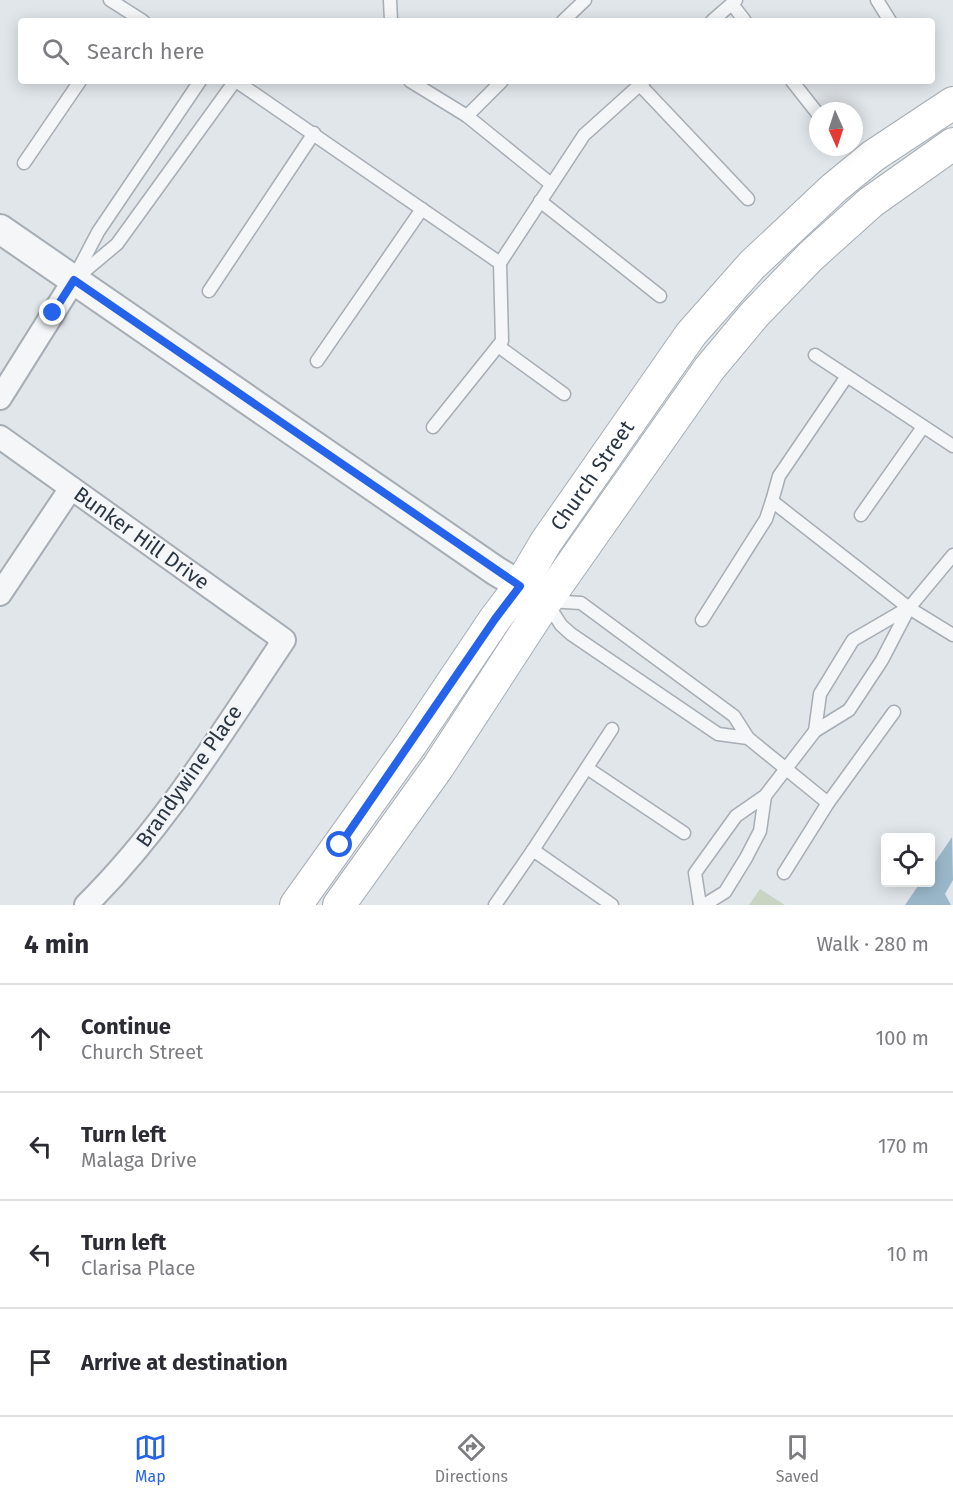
<!DOCTYPE html>
<html lang="en">
<head>
<meta charset="utf-8">
<style>
  :root { --surface:#fff; --page:#f7f7f7; --text:#2b2b33; --muted:#7c7c81; --line:#e1e1e2; --accent:#2563eb }
  body { margin:0; font-family:"Fira Sans",sans-serif; background:var(--page); color:var(--text) }
  .controls { position:absolute; right:18px; bottom:18px; display:grid; overflow:hidden; border-radius:6px; box-shadow:0 3px 15px #0003 }
  .controls button { width:54px; height:54px; display:grid; place-items:center; padding:0; border:0; border-bottom:2px solid var(--line); background:var(--surface); color:var(--text); font:30px sans-serif }
  .compass { position:absolute; left:809px; top:102px; width:54px; height:54px; border-radius:50%; background:var(--surface); box-shadow:0 3px 15px #0003; rotate:177deg }
  .stop { position:absolute; width:18px; height:18px; margin:-14px; border:4px solid #2563eb; border-radius:50%; background:#fff }
  .stop.end { background:#2563eb; border-color:#fff; box-shadow:0 2px 6px #0008 }
  .list { margin:0; padding:0; list-style:none }
  h2 { display:flex; justify-content:space-between; align-items:center; height:78px; margin:0; padding:0 24px; font-size:26px }
  h2 small { font-size:20px; font-weight:400; color:var(--muted) }
  .list li { display:grid; grid-template-columns:39px 1fr auto; gap:18px; align-items:center; box-sizing:border-box; height:108px; padding:0 24px; border-top:2px solid var(--line) }
  .list b { display:block; font-size:22px; white-space:nowrap }
  .list p { margin:0; font-size:20px; white-space:nowrap; color:var(--muted) }
  .list em { font-size:20px; font-style:normal; color:var(--muted) }
  .icon { flex:none; width:33px; height:33px; fill:none; stroke:currentColor; stroke-width:2; stroke-linecap:round; stroke-linejoin:round }
  .map { position:relative; flex:none; width:953px; height:905px; overflow:hidden }
  .search { position:absolute; background:var(--surface); box-shadow:0 3px 15px #0003; left:18px; right:18px; top:18px; height:66px; display:flex; align-items:center; gap:15px; box-sizing:border-box; padding:0 21px; border-radius:6px; color:var(--muted); font-size:22px }
  .sheet { height:510px; background:var(--surface) }
  nav { display:flex; justify-content:space-around; align-items:center; box-sizing:border-box; height:84px; border-top:2px solid var(--line); background:var(--surface); font-size:16px; color:var(--muted) }
  nav a { display:grid; justify-items:center; gap:3px }
  nav .on { color:var(--accent) }
  .map>svg:first-child { display:block }
  .green { fill:#c9d4c2 }
  .water { fill:#9bb8cb }
  .lines { fill:none; stroke-linecap:round; stroke-linejoin:round }
  .service-casing { stroke:#a6adb4; stroke-width:15 }
  .minor-casing { stroke:#a6adb4; stroke-width:26 }
  .tertiary-casing { stroke:#a6adb4; stroke-width:32 }
  .secondary-casing { stroke:#a6adb4; stroke-width:34 }
  .service { stroke:#f4f6f8; stroke-width:12 }
  .minor { stroke:#f4f6f8; stroke-width:22 }
  .tertiary { stroke:#f4f6f8; stroke-width:28 }
  .secondary { stroke:#fff; stroke-width:32 }
  .route { stroke:#2563eb; stroke-width:8 }
  .labels { text-anchor:middle; dominant-baseline:central; stroke-width:4.5; stroke-linejoin:round; paint-order:stroke }
  .street-label { font-size:21px; fill:#293542; stroke:#f1f4f7 }
</style>
</head>
<body>
<div class="map">
<svg width="953" height="905" viewBox="0 0 953 905">
  <rect width="100%" height="100%" fill="#e1e6ea"/>
  <polygon class="green" points="760,889 785,905 749,905"/>
  <polygon class="water" points="952,837 953,880 945,894 951,905 905,905 920,883 930,882 931,868"/>
  <g class="lines">
    <g class="service-casing">
      <g id="service">
        <polyline points="110,0 143,21"/>
        <polyline points="390,0 391,21"/>
        <polyline points="877,0 890,21"/>
        <polyline points="732,4 745,21"/>
        <polyline points="563,21 585,0"/>
        <polyline points="712,21 736,0"/>
        <polyline points="236,81 500,263 502,341 433,427"/>
        <polyline points="410,81 467,116 551,184"/>
        <polyline points="792,81 818,114"/>
        <polyline points="640,85 748,199"/>
        <polyline points="467,116 502,81"/>
        <polyline points="24,163 80,81"/>
        <polyline points="540,201 660,296"/>
        <polyline points="500,263 584,135 644,81"/>
        <polyline points="75,276 98,232 200,81"/>
        <polyline points="74,280 117,244 235,81"/>
        <polyline points="209,291 314,133"/>
        <polyline points="498,346 564,394"/>
        <polyline points="815,355 847,376"/>
        <polyline points="317,361 422,209"/>
        <polyline points="772,501 779,476 847,376 953,446"/>
        <polyline points="861,515 923,427"/>
        <polyline points="953,555 909,608 953,635"/>
        <polyline points="548,601 581,603 734,716 748,738 828,803"/>
        <polyline points="547,603 561,625 571,634 718,734 748,738"/>
        <polyline points="702,620 766,519 772,501 909,608"/>
        <polyline points="815,731 820,694 853,640 908,608"/>
        <polyline points="587,768 684,833"/>
        <polyline points="533,850 612,729"/>
        <polyline points="784,873 828,803 894,712"/>
        <polyline points="495,905 533,850 612,905"/>
        <polyline points="700,905 695,873 736,816 765,796 815,731 849,710 882,660 909,608"/>
        <polyline points="704,905 725,892 746,858 760,831 765,796"/>
      </g>
    </g>
    <g class="minor-casing">
      <g id="minor">
        <polyline points="0,398 74,280"/>
        <path id="s1" d="M0 437 284 640C222 732 165 827 86 905"/>
        <polyline points="0,594 71,488"/>
      </g>
    </g>
    <g class="tertiary-casing">
      <polyline id="tertiary" points="0,229 496,571 541,598"/>
    </g>
    <g class="secondary-casing">
      <g id="secondary">
        <path id="s2" d="M296 905 411 744 495 619 520 586 546 542 691 334 752 265 834 188 873 156 953 103"/>
        <polyline points="339,905 438,767 546,601 709,369 754,315 811,256 871,202 953,144"/>
      </g>
    </g>
    <use href="#service" class="service"/>
    <use href="#minor" class="minor"/>
    <use href="#tertiary" class="tertiary"/>
    <use href="#secondary" class="secondary"/>
  </g>
  <g class="lines">
    <polyline class="route" points="53,313 74,280 520,586 495,619 340,845"/>
  </g>
  <g class="labels">
    <g class="street-label">
      <text stroke="none"><textPath href="#s2" startOffset="522">Church Street</textPath></text>
      <text stroke="none"><textPath href="#s1" startOffset="174">Bunker Hill Drive</textPath></text>
      <text transform="translate(189 776) rotate(-55)">Brandywine Place</text>
    </g>
  </g>
</svg>
<div class="controls">
<button><svg class="icon" aria-label="locate" viewBox="0 0 24 24"><circle cx="12" cy="12" r="6"/><path d="M12 2v4M12 18v4M2 12h4M18 12h4"/></svg></button>
</div>
<svg class="compass" viewBox="-18 -18 36 36"><path d="M0-13l5 13h-10z" fill="#e53935"/><path d="M0 13l5-13h-10z" fill="#7c7c81"/></svg>
<div class="stop" style="left:340px;top:845px"></div>
<div class="stop end" style="left:53px;top:313px"></div>
<div class="search"><svg class="icon" aria-label="search" viewBox="0 0 24 24"><circle cx="10" cy="10" r="6"/><path d="M15 15l6 6"/></svg>Search here</div>
</div>
<section class="sheet">
<h2>4 min<small>Walk · 280 m</small></h2>
<ul class="list">
<li><svg class="icon" aria-label="ahead" viewBox="0 0 24 24"><path d="M12 20V5M6 11l6-6 6 6"/></svg><div><b>Continue</b><p>Church Street</p></div><em>100 m</em></li>
<li><svg class="icon" aria-label="left" viewBox="0 0 24 24"><path d="M17 20v-9H6M10 6l-5 5 5 5"/></svg><div><b>Turn left</b><p>Malaga Drive</p></div><em>170 m</em></li>
<li><svg class="icon" aria-label="left" viewBox="0 0 24 24"><path d="M17 20v-9H6M10 6l-5 5 5 5"/></svg><div><b>Turn left</b><p>Clarisa Place</p></div><em>10 m</em></li>
<li><svg class="icon" aria-label="arrive" viewBox="0 0 24 24"><path d="M6 21V4h12l-3 4 3 4H6"/></svg><div><b>Arrive at destination</b></div></li>
</ul>
</section>
<nav>
<a class="on"><svg class="icon" aria-label="map" viewBox="0 0 24 24"><path d="M3 6l6-2 6 2 6-2v14l-6 2-6-2-6 2zM9 4v14M15 6v14"/></svg>Map</a>
<a><svg class="icon" aria-label="directions" viewBox="0 0 24 24"><path d="M12 3l9 9-9 9-9-9zM9 14v-3h6M13 9l2 2-2 2"/></svg>Directions</a>
<a><svg class="icon" aria-label="saved" viewBox="0 0 24 24"><path d="M7 4h10v16l-5-4-5 4z"/></svg>Saved</a>
</nav>
</body>
</html>
